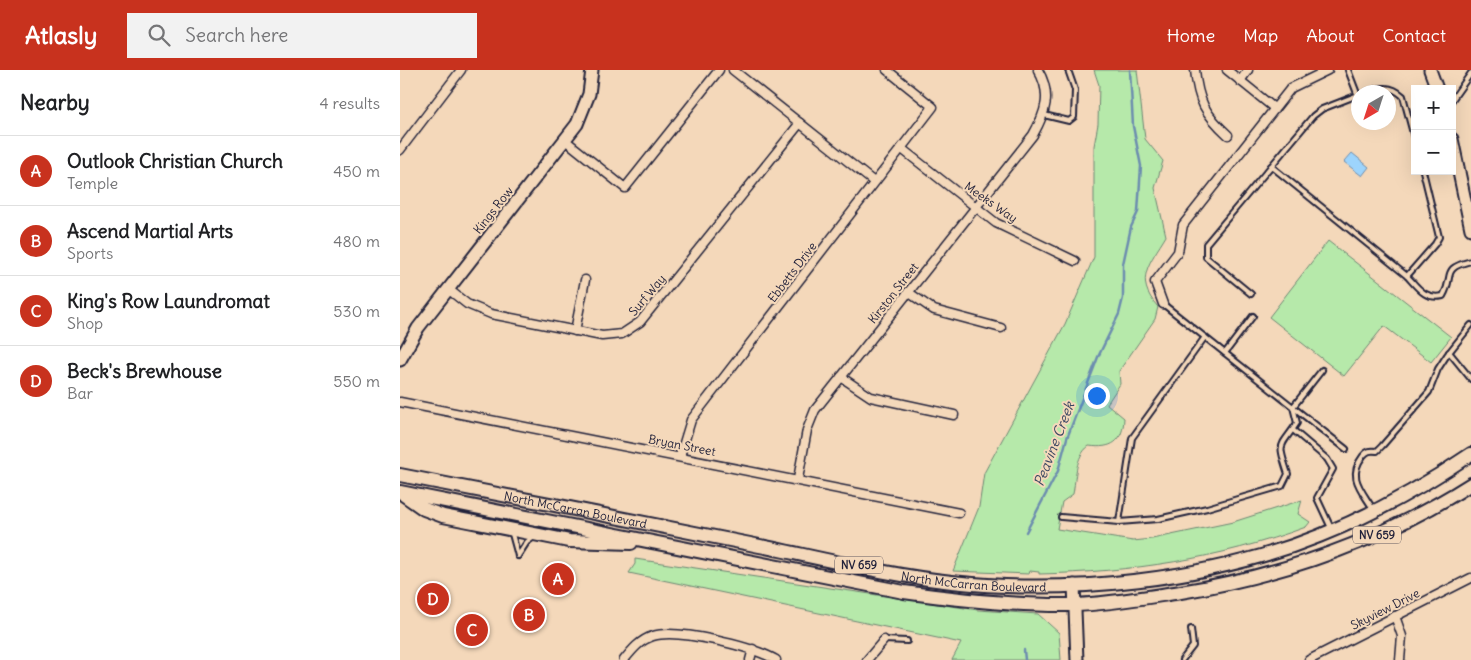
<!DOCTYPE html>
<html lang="en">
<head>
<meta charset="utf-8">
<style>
  :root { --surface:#fff; --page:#f2f2f2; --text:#202124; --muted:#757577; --line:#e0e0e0; --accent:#c8321e }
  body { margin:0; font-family:Delius,sans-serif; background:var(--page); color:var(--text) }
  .controls { position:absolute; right:15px; top:15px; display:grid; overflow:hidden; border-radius:0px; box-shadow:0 5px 20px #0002 }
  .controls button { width:45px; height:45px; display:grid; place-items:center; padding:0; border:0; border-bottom:1px solid var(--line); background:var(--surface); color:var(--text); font:25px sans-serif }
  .compass { position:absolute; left:951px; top:15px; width:45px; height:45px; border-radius:50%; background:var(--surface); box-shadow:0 5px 20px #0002; rotate:219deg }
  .you { position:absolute; left:696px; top:325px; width:18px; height:18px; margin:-12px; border:4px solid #fff; border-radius:50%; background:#1a73e8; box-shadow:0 0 0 8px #1a73e833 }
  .badge { display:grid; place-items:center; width:32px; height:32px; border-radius:50%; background:var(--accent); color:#fff; font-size:16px; font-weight:700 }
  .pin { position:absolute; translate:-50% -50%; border:2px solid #fff; box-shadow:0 1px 5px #0006 }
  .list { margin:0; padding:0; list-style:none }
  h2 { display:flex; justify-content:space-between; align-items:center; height:65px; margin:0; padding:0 20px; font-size:21px }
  h2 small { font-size:16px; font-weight:400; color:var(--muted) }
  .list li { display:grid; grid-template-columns:32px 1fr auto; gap:15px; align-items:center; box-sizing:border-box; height:70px; padding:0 20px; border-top:1px solid var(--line) }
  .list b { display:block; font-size:19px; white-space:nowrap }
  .list p { margin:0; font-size:16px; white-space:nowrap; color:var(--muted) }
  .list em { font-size:16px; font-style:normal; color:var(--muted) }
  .icon { flex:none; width:28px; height:28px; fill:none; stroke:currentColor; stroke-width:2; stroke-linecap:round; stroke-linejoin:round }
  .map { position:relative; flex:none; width:1071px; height:590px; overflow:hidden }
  header { display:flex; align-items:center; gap:30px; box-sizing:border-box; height:70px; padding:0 25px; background:var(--accent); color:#fff }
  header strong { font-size:24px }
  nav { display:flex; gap:28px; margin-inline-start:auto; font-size:18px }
  .search { width:350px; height:45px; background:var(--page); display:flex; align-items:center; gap:12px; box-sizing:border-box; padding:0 18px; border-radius:0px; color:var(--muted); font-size:19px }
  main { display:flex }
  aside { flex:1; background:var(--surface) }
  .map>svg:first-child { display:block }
  .green { fill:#b6e9aa; stroke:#6c8672 }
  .water { fill:#9dd4fc; stroke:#6c8daf }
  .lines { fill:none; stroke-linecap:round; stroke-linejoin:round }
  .stream { stroke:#6c8daf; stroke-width:2.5 }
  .lane-casing { stroke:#22223b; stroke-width:8 }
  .street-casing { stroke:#22223b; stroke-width:11 }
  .secondary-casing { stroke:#22223b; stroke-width:15 }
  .primary-casing { stroke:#22223b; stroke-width:16 }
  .lane { stroke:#f4d8ba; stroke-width:4 }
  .street { stroke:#f4d8ba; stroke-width:8 }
  .secondary { stroke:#f4d8ba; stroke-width:11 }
  .primary { stroke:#f4d8ba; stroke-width:12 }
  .labels { text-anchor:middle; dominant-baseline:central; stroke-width:4; stroke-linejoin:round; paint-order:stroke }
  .shield { fill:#f4d8ba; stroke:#615961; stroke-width:1 }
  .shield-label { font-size:11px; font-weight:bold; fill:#22223b }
  .street-label { font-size:12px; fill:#22223b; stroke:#f4d8ba }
  .water-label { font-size:14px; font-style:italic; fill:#3b4662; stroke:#f4d8ba }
</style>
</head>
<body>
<header>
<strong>Atlasly</strong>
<div class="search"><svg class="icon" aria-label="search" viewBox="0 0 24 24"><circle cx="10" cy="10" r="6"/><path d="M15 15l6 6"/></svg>Search here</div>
<nav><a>Home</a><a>Map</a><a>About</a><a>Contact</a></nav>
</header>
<main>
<aside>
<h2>Nearby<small>4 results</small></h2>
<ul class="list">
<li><span class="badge">A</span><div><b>Outlook Christian Church</b><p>Temple</p></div><em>450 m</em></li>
<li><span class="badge">B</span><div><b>Ascend Martial Arts</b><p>Sports</p></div><em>480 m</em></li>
<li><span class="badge">C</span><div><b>King's Row Laundromat</b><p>Shop</p></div><em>530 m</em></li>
<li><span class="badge">D</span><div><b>Beck's Brewhouse</b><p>Bar</p></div><em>550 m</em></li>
</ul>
</aside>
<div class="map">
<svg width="1071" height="590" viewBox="0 0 1071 590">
  <rect width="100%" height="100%" fill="#f4d8ba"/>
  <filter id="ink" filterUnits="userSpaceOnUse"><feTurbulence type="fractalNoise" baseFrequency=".02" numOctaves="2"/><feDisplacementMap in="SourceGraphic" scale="10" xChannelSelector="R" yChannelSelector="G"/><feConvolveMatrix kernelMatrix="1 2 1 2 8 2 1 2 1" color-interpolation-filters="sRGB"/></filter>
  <g filter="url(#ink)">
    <g class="green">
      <path d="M694 0H737L745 69 763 91 755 118 766 166C750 193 733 209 758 237L755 249 719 301 720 314 707 334 724 348C723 372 712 379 689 376 675 386 676 408 673 424L662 432 657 459 733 471 752 469 833 452 902 430 898 444 910 452 906 457C819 489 731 502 639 504V502L630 501 629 504 553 501 579 437 584 403 665 254 694 187V76L698 54 699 15Z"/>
      <polygon points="928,171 1051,267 1031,292 984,256 944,306 869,247"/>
      <polygon points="235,489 578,540 638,544 659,563 661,590 552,590 561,573 229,503 235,494"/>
    </g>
    <polygon class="water" points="952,83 969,97 962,106 944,92"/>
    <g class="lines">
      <g class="stream">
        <polyline points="626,462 658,401 667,368 698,287 719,244 723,228 723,194 731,157 738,142 741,96 733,56 730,0"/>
        <polyline points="624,580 625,590"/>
      </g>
      <g class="lane-casing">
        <g id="lane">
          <polyline points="948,0 958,26"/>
          <path d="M967 22C981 17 991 15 1003 26L1015 71"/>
          <polyline points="1052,30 1071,3"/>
          <polyline points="644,45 669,51 674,47 675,20 668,0"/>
          <path d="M871 96 1007 206C1018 218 1025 230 1043 226 1055 205 1040 199 1071 191"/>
          <polyline points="1007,206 1035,174 1039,167 1023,101"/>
          <polyline points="851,224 806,187 806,174 913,46 922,39 958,25"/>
          <polyline points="763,234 946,379"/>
          <polyline points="1049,282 1071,309"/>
          <polyline points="825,283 853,246"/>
          <polyline points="893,360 927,389 933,399 917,428 931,458"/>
          <path d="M973 439C961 419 947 407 963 386 967 381 970 380 977 381L982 376 1029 322 1038 299 1047 285 1071 255"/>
          <path d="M661 447 719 452 758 449 807 438 882 416 888 404C877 371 880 379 897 353L893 337 922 300"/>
          <polyline points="719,452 732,368 805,267"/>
          <polyline points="112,464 118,486"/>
          <polyline points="118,486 127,472 134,467"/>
          <polyline points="484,570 507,571"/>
          <polyline points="782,590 793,576 791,559"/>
        </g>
      </g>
      <g class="street-casing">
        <g id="street">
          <polyline points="333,0 474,112"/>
          <path d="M795 0C798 31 805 44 828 65"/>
          <polyline points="827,0 874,38"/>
          <polyline points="840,11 848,0"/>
          <polyline points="165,70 225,118 319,0"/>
          <polyline points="502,79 596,153 675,191"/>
          <polyline points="0,80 61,0"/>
          <polyline points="48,219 67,234 91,244 202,266 222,264 240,252 400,53"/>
          <polyline points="508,222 534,240 601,258"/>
          <polyline points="763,234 755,212 778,182 783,155 891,18 928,0"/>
          <polyline points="175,261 185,210"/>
          <polyline points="441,307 471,327 554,345"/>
          <polyline points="0,332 559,443"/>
          <polyline points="280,386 291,350 533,37 487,0"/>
          <path d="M398 409 407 360 415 340 633 65C646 42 652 24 638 0"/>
          <polyline points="995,546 1002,566 1000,590"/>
          <path d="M224 590C232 580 240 570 253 566 277 558 354 577 376 590"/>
          <polyline points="350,590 353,579"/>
          <polyline points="467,590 484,570"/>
          <polyline points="909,590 1071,508"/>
        </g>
      </g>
      <g class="secondary-casing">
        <g id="secondary">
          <polyline points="1030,0 1037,19"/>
          <polyline points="1052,69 1071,159"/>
          <polyline points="0,290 18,258 177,54 189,24 192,0"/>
          <polyline points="674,515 677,590"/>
        </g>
      </g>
      <g class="primary-casing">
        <g id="primary">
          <path id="s1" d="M0 405C117 427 233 451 350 474 417 487 484 505 552 512 668 525 810 510 919 466 972 445 1024 416 1071 384"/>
          <path d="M0 422 504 522C560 530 617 536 674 535 707 534 742 528 775 523 881 506 980 472 1071 414"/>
          <polyline points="4,425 24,439 43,446 169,471 231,473"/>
        </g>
      </g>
      <use href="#lane" class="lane"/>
      <use href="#street" class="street"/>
      <use href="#secondary" class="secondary"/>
      <use href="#primary" class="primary"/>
    </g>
  </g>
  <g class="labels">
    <g class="shield">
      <rect x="953" y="456.5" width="48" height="17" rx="4"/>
      <rect x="435" y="486.5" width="48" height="17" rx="4"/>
    </g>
    <g class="shield-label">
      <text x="977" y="465">NV 659</text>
      <text x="459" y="495">NV 659</text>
    </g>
    <g class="street-label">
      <text transform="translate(591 132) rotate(35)">Meeks Way</text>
      <text transform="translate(93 140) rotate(-52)">Kings Row</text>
      <text transform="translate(392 202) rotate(-53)">Ebbetts Drive</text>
      <text transform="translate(493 223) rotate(-52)">Kirston Street</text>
      <text transform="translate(247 225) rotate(-50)">Surf Way</text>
      <text transform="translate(282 375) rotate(11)">Bryan Street</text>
      <text stroke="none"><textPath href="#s1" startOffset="179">North McCarran Boulevard</textPath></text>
      <text stroke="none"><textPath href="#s1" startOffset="584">North McCarran Boulevard</textPath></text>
      <text transform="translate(985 539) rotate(-27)">Skyview Drive</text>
    </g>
    <g class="water-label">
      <text transform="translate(654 374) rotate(-69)">Peavine Creek</text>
    </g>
  </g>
</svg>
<div class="controls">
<button>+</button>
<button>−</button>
</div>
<svg class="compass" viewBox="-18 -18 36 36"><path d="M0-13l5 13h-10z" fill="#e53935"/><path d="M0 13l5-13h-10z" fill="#757577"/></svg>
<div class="you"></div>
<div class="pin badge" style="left:158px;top:509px">A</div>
<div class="pin badge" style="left:129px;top:545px">B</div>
<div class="pin badge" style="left:72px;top:560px">C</div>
<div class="pin badge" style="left:33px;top:529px">D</div>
</div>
</main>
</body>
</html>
